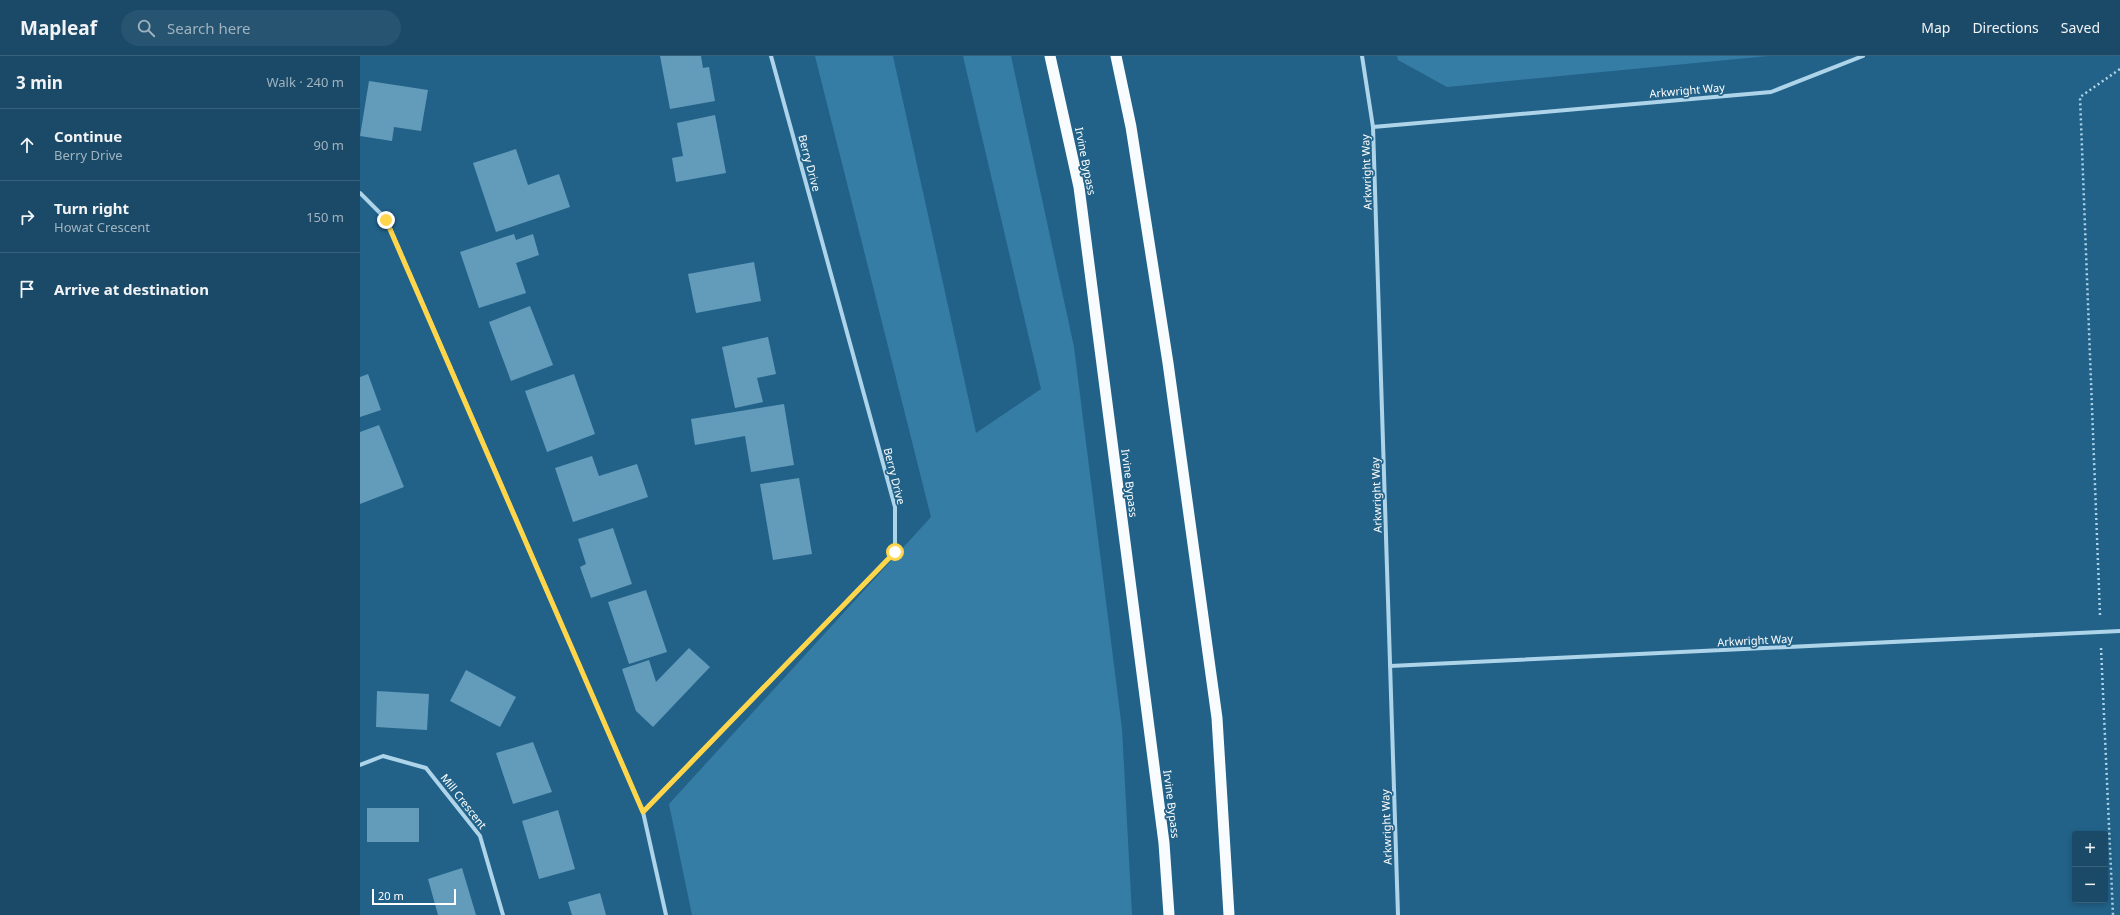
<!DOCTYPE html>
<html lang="en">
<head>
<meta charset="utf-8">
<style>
  :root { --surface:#1a4a67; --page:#275470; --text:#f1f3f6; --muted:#9fb3c0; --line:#38627b }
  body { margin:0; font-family:"Noto Sans",sans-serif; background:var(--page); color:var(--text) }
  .controls { position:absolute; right:12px; bottom:12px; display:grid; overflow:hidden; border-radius:4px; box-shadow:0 2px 6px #0003 }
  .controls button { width:36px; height:36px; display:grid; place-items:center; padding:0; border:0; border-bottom:1px solid var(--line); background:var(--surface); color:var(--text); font:20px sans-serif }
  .scale { position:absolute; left:12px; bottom:10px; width:84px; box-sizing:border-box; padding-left:4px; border:2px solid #fff; border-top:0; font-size:11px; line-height:14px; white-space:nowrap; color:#fff; -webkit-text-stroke:3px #226289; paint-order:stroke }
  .stop { position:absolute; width:12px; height:12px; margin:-9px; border:3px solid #ffd54a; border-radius:50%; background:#fff }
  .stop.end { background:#ffd54a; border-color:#fff; box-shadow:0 1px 4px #0008 }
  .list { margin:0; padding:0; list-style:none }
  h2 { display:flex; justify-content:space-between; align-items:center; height:52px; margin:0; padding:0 16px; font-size:17px }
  h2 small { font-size:13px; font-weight:400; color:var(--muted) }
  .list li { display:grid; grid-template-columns:26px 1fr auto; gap:12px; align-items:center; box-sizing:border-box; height:72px; padding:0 16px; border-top:1px solid var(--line) }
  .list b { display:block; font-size:15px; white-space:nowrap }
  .list p { margin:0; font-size:13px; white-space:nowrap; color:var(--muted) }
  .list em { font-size:13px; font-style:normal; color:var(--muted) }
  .icon { flex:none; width:22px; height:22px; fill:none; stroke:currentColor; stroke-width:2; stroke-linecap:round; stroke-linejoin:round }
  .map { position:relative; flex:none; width:1760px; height:859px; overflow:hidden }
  header { display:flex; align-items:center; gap:24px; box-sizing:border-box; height:56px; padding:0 20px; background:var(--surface); border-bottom:1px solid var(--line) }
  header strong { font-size:19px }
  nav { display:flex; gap:22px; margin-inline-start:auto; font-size:14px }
  .search { width:280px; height:36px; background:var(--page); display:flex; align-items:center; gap:10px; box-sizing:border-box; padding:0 14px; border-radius:22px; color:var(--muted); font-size:15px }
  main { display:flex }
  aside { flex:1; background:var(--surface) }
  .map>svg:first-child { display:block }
  .green { fill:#367da6 }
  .building { fill:#639bbb }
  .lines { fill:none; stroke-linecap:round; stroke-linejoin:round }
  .path { stroke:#aed4ea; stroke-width:2.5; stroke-dasharray:2 3; stroke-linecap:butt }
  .minor { stroke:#aed4ea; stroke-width:4 }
  .trunk { stroke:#f8fcfe; stroke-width:11 }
  .route { stroke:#ffd54a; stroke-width:5 }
  .labels { text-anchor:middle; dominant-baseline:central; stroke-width:3.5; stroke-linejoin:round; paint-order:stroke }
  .street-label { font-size:11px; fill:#fff; stroke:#226289 }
</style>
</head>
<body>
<header>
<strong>Mapleaf</strong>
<div class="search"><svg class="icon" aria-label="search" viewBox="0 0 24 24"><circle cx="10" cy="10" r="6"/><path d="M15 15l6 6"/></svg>Search here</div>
<nav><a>Map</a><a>Directions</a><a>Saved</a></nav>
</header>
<main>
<aside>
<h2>3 min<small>Walk · 240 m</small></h2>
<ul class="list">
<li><svg class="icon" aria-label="ahead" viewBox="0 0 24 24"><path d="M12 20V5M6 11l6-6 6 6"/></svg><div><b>Continue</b><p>Berry Drive</p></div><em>90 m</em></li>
<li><svg class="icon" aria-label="right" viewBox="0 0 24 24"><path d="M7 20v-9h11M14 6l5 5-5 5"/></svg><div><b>Turn right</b><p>Howat Crescent</p></div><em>150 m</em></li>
<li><svg class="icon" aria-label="arrive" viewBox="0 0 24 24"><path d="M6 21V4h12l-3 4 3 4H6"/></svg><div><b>Arrive at destination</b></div></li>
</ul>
</aside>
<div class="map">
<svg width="1760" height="859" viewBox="0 0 1760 859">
  <rect width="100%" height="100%" fill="#226289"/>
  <g class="green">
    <polygon points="455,0 533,0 616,377 681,333 603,0 651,0 714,291 762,673 772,859 332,859 309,748 571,461"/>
    <polygon points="1037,0 1408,0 1087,31 1038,4"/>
  </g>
  <g class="building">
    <polygon points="300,0 341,0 343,12 349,11 355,45 310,53"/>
    <polygon points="9,25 68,34 61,75 34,71 32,85 0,80"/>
    <polygon points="355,59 366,117 316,126 312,102 323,100 317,67"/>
    <polygon points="156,93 168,129 199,118 210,151 136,176 113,107"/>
    <polygon points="154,178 156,184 173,178 179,199 156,207 166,237 119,252 100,196"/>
    <polygon points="394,206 401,245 336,257 328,218"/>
    <polygon points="170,250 193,309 151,325 129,266"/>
    <polygon points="408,281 416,318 397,322 403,346 375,352 362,291"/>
    <polygon points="8,318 21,354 0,361 0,321"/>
    <polygon points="214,318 235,378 187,396 165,335"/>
    <polygon points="424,348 434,409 391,416 385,380 335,389 331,363"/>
    <polygon points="19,369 44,431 0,448 0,376"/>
    <polygon points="232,400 239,420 277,408 288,441 213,466 195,412"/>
    <polygon points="439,422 452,498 413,504 400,428"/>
    <polygon points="253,472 272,528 231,542 220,511 226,508 218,483"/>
    <polygon points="286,534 307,596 269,608 248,546"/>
    <polygon points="329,592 350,611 293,671 276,655 262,613 289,604 296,626"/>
    <polygon points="106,614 156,641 140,671 90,645"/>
    <polygon points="17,635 69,638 67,674 16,671"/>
    <polygon points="173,686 192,736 153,748 136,697"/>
    <rect x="7" y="752" width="52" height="34"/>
    <polygon points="198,754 215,813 179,823 162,765"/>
    <polygon points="102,812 116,859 78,859 68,823"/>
    <polygon points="240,837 246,859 212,859 208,846"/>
  </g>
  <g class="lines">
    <g class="path">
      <polyline points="1740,559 1720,41 1760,13"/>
      <polyline points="1741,592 1753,859"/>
    </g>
    <g class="minor">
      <polyline points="1002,0 1013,71 1038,859"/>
      <polyline points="1013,71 1411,36 1503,0"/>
      <polyline points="0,137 26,163 283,756 306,859"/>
      <polyline points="1030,610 1760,575"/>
      <polyline points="0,709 23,700 66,712 120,780 143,859"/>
      <polyline points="283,756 535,496 535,451 411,0"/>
    </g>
    <g class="trunk">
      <polyline points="690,0 719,131 804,787 809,859"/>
      <polyline points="756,0 771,71 808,307 857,662 869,859"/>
    </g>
  </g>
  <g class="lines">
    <polyline class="route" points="26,164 283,756 535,496"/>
  </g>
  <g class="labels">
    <g class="street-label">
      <text transform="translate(1327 34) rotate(-5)">Arkwright Way</text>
      <text transform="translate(726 105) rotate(79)">Irvine Bypass</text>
      <text transform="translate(450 107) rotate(75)">Berry Drive</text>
      <text transform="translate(1006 116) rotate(-92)">Arkwright Way</text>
      <text transform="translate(535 420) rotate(76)">Berry Drive</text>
      <text transform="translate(770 427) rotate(83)">Irvine Bypass</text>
      <text transform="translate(1016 439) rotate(-92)">Arkwright Way</text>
      <text transform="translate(1395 584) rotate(-3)">Arkwright Way</text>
      <text transform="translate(104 745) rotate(52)">Mill Crescent</text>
      <text transform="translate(812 748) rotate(83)">Irvine Bypass</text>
      <text transform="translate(1026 771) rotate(-92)">Arkwright Way</text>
    </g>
  </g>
</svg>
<div class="controls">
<button>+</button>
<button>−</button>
</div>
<div class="scale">20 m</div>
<div class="stop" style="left:535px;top:496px"></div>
<div class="stop end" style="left:26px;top:164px"></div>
</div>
</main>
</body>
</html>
